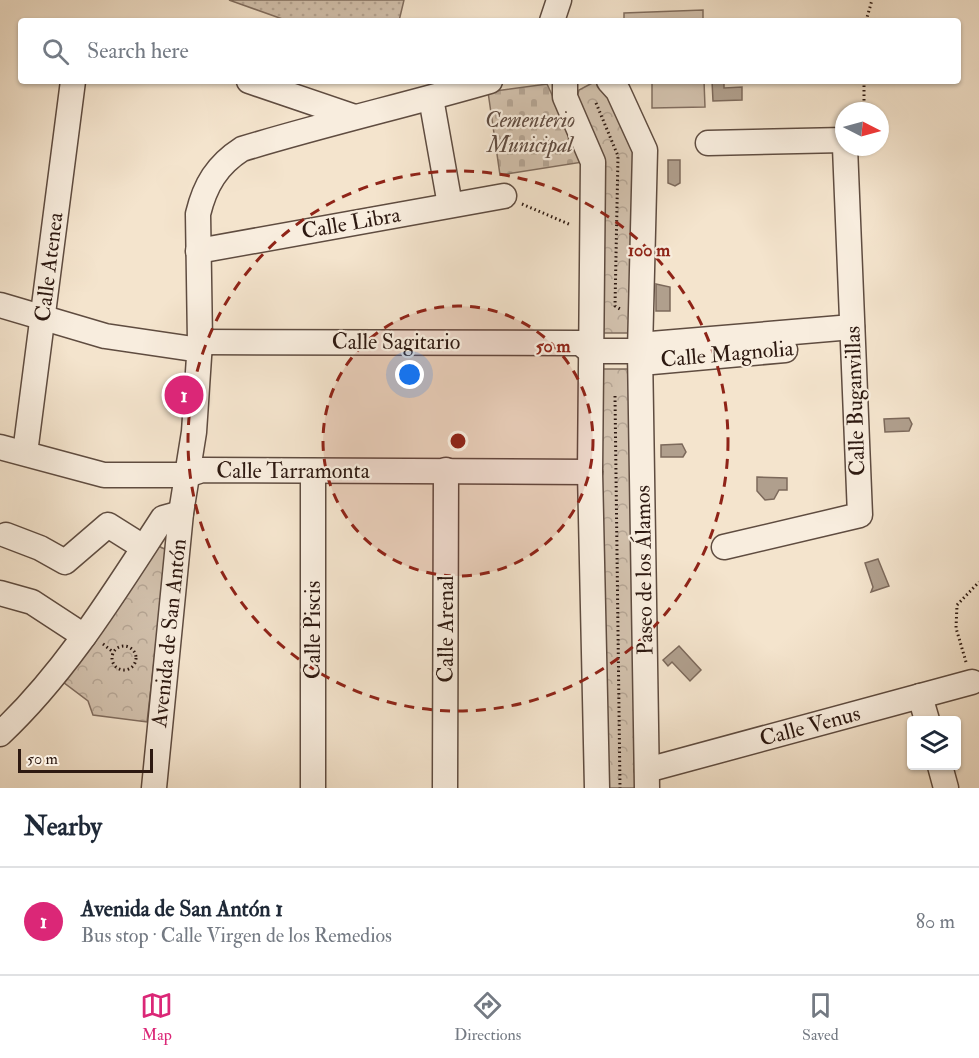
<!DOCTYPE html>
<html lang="en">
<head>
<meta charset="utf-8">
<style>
  :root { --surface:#fff; --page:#f2f2f3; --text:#1f2937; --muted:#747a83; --line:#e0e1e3; --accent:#db2777 }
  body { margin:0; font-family:"IM FELL Double Pica",serif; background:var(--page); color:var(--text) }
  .controls { position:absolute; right:18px; bottom:18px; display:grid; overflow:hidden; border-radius:6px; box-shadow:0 2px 4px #0004 }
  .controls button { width:54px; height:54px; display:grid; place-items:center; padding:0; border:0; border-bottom:2px solid var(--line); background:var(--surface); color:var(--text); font:30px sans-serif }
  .compass { position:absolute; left:835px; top:102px; width:54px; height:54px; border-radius:50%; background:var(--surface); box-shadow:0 2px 4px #0004; rotate:96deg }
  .scale { position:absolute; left:18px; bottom:15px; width:135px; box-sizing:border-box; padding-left:6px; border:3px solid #2d1911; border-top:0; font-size:16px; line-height:21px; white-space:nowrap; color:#2d1911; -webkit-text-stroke:4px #f8edde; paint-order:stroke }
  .you { position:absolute; left:410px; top:375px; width:21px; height:21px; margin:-15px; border:4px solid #fff; border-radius:50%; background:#1a73e8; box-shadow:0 0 0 9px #1a73e833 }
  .badge { display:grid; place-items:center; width:39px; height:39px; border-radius:50%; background:var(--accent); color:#fff; font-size:20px; font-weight:700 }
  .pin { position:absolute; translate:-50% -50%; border:3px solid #fff; box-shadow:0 2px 6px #0006 }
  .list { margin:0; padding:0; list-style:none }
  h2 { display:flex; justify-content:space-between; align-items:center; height:78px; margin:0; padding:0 24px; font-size:26px }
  h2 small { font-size:20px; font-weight:400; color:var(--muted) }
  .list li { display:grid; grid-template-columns:39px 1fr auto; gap:18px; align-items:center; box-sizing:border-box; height:108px; padding:0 24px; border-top:2px solid var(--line) }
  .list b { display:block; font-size:22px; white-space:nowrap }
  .list p { margin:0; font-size:20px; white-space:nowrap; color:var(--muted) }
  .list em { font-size:20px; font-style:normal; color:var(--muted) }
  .icon { flex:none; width:33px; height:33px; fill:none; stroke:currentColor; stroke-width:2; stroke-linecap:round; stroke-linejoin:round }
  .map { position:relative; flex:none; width:979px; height:788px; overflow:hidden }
  .search { position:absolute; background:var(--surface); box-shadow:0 2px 4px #0004; left:18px; right:18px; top:18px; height:66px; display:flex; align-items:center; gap:15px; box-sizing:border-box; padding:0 21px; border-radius:6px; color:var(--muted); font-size:22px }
  .sheet { height:186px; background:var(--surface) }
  nav { display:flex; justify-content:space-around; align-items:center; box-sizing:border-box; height:84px; border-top:2px solid var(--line); background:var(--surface); font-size:16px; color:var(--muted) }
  nav a { display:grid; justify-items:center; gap:3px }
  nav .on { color:var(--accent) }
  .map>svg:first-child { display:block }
  .grass { fill:url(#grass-dots); stroke:#806d5f; stroke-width:1.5 }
  .cemetery { fill:url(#cemetery-stones); stroke:#806d5f; stroke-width:1.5 }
  .park { fill:url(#park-crowns); stroke:#806d5f; stroke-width:1.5 }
  .pitch { fill:#d2c1ad; stroke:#806d5f; stroke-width:1.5 }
  .water { fill:#b09f8d; stroke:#7c695b; stroke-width:1.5 }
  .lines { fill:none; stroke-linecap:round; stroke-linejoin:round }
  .minor-casing { stroke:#5f4c40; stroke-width:27 }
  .path { stroke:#2d1911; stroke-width:3; stroke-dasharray:1.5 3; stroke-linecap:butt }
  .minor { stroke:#f8edde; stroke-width:24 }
  .ring { fill:none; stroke:#8f2418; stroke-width:3; stroke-dasharray:10 8 }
  .labels { text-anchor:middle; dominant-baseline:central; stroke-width:4.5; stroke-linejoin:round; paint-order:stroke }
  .park-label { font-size:22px; font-style:italic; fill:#5f4b40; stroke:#f8edde }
  .street-label { font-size:22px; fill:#2d1911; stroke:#f8edde }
  .centre { fill:#8f2418; stroke:#f8edde; stroke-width:3 }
  .ring-label { font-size:18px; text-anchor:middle; font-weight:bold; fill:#8f2418; stroke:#f8edde; stroke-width:4.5; stroke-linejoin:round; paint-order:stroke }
</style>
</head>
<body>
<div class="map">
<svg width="979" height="788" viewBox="0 0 979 788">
  <defs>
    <pattern id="grass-dots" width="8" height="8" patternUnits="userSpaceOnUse" patternTransform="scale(1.5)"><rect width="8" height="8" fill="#d2c1ad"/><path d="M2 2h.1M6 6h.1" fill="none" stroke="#b5a594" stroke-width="1.8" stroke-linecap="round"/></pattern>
    <pattern id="cemetery-stones" width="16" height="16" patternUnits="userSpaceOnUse" patternTransform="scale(1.5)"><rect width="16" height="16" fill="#d2c1ad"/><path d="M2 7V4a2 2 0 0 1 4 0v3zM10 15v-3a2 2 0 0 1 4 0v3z" fill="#b5a594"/></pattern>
    <pattern id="park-crowns" width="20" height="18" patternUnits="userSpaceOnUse" patternTransform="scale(1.5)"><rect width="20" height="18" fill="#d2c1ad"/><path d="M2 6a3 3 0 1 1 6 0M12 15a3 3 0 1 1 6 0" fill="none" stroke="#b5a594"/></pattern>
  </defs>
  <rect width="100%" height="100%" fill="#f4e4cd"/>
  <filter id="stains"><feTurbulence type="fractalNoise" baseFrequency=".00333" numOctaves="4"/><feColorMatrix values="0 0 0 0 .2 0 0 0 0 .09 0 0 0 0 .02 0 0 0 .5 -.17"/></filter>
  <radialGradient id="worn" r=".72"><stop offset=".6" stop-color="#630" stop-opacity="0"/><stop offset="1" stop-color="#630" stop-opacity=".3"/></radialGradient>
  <polygon class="grass" points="229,0 404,0 399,21 288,21"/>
  <polygon class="cemetery" points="547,84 583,162 500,175 488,92"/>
  <g class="park">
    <polygon points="596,81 599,81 638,153 632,333 597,333 598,160 575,104 579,90"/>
    <polygon points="597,369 631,369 641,788 601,788"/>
    <polygon points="156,545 167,550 147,722 93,715 88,701 63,682"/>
  </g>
  <g class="pitch">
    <polygon points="703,10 703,21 624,21 624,13"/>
    <polygon points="652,81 704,81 705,107 652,108"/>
  </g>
  <g class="water">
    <polygon points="712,81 724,81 724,88 742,87 742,100 713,101"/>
    <polygon points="668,160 680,160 680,183 675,186 668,183"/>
    <polygon points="656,284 670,287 670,311 656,311"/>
    <polygon points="909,418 912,424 909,431 885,432 884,419"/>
    <polygon points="682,444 686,452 683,457 661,457 661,445"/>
    <polygon points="757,477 787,478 787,490 779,490 774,499 765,500 757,491"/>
    <polygon points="878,559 889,586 871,592 873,587 865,563"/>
    <polygon points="679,646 701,670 690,681 672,662 668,666 663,660"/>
  </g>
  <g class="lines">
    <g class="minor-casing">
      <g id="minor">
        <polyline points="552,21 559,0"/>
        <polyline points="249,81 352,116"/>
        <polyline points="609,81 618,91 645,150 640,351 647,788"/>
        <polyline points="565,82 565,97 593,162 590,472 597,788"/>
        <polyline points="431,98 450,205"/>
        <polyline points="708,143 844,140"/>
        <polyline points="198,251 504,196"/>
        <polyline points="0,305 105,336 200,350"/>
        <polyline points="200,342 580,343 590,351 640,351 651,344 852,327"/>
        <polyline points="640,351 652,362 785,350"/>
        <polyline points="0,447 104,475 187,475 202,470 590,472"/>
        <polyline points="25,453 73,81"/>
        <polyline points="6,535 40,548 65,562 108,525 143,547"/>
        <polyline points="724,547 860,515 845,147"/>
        <polyline points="0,593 32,602 84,636"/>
        <polyline points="920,696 927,720"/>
        <path d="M0 734C66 672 114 593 163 518L181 513"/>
        <polyline points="940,766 946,788"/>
        <polyline points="647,770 972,682"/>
        <path d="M154 788 181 513 194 432 200 342 198 214C205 185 217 165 242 149 324 124 407 105 490 81"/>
        <polyline points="313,788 313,471"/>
        <polyline points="445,788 446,470"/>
      </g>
    </g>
    <g class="path">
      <polyline points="866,21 872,0"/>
      <polyline points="864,81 864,111"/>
      <polyline points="596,103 618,156 615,306 620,309"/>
      <polyline points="522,204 571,225"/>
      <polyline points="615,396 620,788"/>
      <polyline points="103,644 113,652"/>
      <circle cx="124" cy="658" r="12"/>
      <polyline points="966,662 956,628 957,605 979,582"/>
    </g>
    <use href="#minor" class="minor"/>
  </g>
  <circle cx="458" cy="441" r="135" fill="#8f2418" fill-opacity=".12"/>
  <g class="ring">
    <circle cx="458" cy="441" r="135"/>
    <circle cx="458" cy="441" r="270"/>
  </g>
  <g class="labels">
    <g class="park-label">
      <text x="530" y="120">Cementerio<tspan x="530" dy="25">Municipal</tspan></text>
    </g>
    <g class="street-label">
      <text transform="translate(351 223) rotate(-10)">Calle Libra</text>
      <text transform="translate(49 267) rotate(-83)">Calle Atenea</text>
      <text x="396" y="342">Calle Sagitario</text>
      <text transform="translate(727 354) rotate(-5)">Calle Magnolia</text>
      <text transform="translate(855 401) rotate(-92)">Calle Buganvillas</text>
      <text x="293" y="471">Calle Tarramonta</text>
      <text transform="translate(644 570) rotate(-91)">Paseo de los Álamos</text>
      <text transform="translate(446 629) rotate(-90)">Calle Arenal</text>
      <text transform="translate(313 630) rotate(-90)">Calle Piscis</text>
      <text transform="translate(169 633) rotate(-84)">Avenida de San Antón</text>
      <text transform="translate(810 726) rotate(-15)">Calle Venus</text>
    </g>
  </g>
  <circle cx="458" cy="441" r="9" class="centre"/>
  <g class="ring-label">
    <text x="649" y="256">100 m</text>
    <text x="553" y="352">50 m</text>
  </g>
  <rect width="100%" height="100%" filter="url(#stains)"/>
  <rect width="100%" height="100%" fill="url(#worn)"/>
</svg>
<div class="controls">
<button><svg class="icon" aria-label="layers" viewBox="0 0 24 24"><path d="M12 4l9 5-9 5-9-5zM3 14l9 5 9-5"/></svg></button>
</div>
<svg class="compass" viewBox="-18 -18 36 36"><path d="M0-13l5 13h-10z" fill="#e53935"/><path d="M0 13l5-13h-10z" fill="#747a83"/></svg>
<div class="scale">50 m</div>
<div class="you"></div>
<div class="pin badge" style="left:184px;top:395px">1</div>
<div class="search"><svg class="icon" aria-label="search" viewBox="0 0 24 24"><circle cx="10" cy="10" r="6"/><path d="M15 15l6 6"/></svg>Search here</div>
</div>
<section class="sheet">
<h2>Nearby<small></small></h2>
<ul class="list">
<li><span class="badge">1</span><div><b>Avenida de San Antón 1</b><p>Bus stop · Calle Virgen de los Remedios</p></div><em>80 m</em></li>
</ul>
</section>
<nav>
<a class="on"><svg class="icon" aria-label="map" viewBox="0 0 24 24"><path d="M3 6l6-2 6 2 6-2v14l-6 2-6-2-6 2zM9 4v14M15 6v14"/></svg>Map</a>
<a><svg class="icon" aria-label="directions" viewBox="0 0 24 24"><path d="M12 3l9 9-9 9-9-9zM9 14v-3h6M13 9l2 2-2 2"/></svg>Directions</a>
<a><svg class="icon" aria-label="saved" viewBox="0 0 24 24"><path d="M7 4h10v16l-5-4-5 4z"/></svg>Saved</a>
</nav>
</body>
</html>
